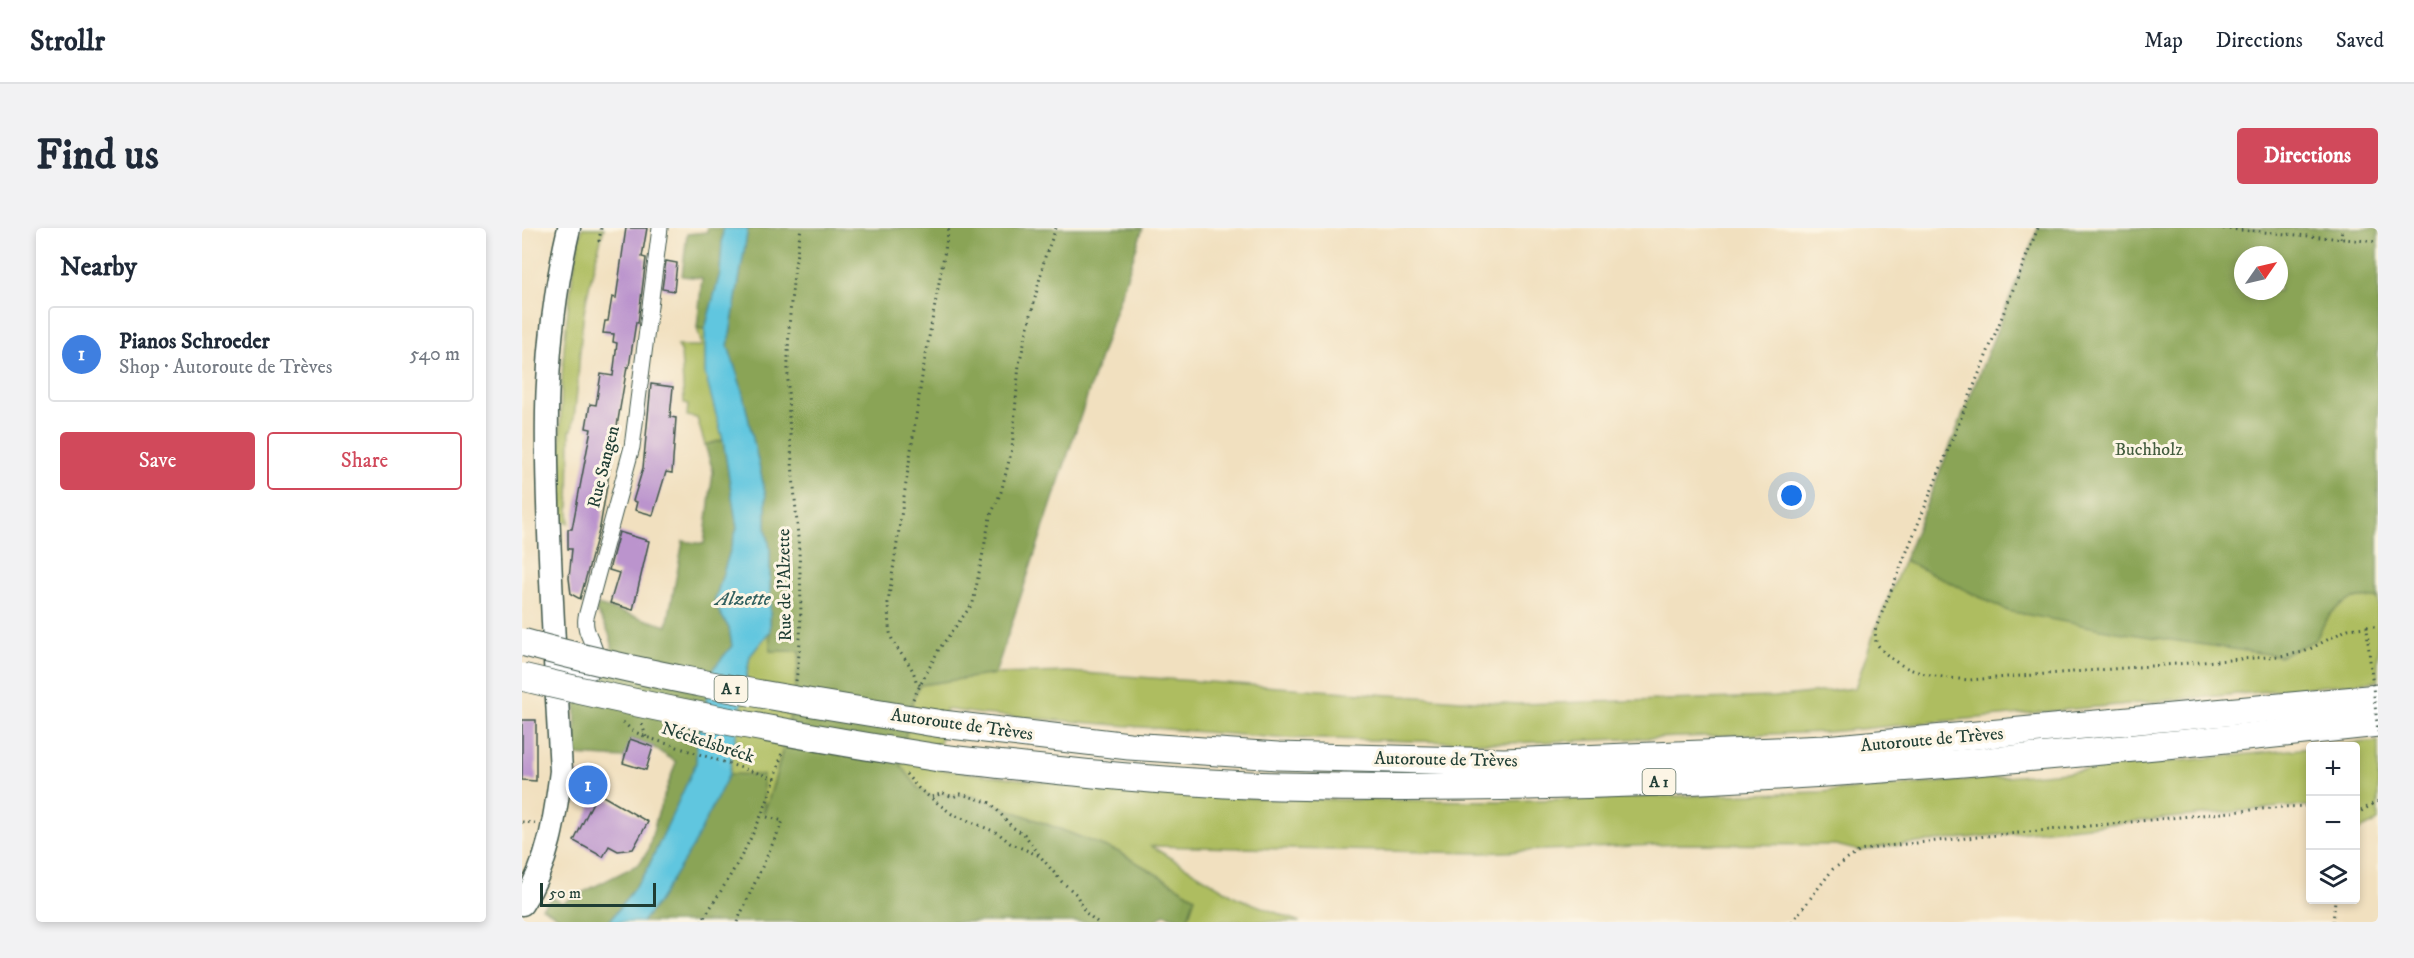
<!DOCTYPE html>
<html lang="en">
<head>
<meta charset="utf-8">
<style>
  :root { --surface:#fff; --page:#f2f2f3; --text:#1f2937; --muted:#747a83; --line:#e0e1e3; --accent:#d1495b }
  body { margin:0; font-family:"IM FELL DW Pica",serif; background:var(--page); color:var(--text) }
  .controls { position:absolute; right:18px; bottom:18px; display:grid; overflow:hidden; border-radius:6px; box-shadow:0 3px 9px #0003 }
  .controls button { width:54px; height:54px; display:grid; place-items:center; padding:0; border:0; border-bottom:2px solid var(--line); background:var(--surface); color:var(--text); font:30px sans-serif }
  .compass { position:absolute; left:1712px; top:18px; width:54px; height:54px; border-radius:50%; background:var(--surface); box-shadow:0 3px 9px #0003; rotate:56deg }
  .scale { position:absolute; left:18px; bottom:15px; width:116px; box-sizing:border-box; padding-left:6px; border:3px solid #1f3d34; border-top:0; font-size:16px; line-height:21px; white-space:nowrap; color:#1f3d34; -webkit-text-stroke:4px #fcf5e5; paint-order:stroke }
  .you { position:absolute; left:1270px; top:268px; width:21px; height:21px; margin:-15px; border:4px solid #fff; border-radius:50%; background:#1a73e8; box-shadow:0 0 0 9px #1a73e833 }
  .badge { display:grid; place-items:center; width:39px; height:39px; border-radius:50%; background:var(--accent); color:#fff; font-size:20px; font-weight:700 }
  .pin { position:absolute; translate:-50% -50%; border:3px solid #fff; box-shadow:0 2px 6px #0006 }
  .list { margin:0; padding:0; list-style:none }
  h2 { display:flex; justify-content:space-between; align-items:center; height:78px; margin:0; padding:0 24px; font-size:26px }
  h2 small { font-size:20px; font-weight:400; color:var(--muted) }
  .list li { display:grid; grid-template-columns:39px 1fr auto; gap:18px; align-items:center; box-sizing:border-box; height:96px; margin:0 12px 12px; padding:0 12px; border:2px solid var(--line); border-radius:6px }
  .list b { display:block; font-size:22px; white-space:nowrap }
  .list p { margin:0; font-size:20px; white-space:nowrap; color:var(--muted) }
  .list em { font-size:20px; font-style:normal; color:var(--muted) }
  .actions { display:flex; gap:12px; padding:18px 24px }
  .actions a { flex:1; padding:14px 0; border:2px solid var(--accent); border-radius:6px; text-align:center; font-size:21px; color:var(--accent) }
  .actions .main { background:var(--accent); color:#fff }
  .icon { flex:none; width:33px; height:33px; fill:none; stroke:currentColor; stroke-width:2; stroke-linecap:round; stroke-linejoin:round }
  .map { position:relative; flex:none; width:1856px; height:694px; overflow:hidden; border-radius:6px }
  header { display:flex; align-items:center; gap:36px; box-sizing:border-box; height:84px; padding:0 30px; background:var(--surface); border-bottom:2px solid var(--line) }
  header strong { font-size:28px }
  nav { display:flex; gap:33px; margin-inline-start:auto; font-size:21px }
  .intro { display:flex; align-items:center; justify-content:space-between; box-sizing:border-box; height:144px; padding:0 36px }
  h1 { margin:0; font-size:42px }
  .button { padding:15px 27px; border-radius:6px; background:var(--accent); color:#fff; font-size:21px; font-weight:700 }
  main { display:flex; gap:36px; padding:0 36px }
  aside { flex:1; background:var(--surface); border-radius:6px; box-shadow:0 3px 9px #0003 }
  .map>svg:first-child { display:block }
  .green { fill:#aebd60; stroke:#667d4a; stroke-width:1.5 }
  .forest { fill:#8aa456; stroke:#547045; stroke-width:1.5; fill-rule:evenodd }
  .water { fill:#61c6df; stroke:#40828a; stroke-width:1.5 }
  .building { fill:#bb94cd }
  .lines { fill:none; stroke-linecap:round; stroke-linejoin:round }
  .street-casing { stroke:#3e5549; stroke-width:17 }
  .primary-casing { stroke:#3e5549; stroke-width:25 }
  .highway-casing { stroke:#3e5549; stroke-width:29 }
  .path { stroke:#3e5549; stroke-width:3; stroke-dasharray:1.5 4.5; stroke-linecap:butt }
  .street { stroke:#fff; stroke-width:15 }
  .primary { stroke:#fff; stroke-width:22 }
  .highway { stroke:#fff; stroke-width:27 }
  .highway-bridge-casing { stroke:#3e5549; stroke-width:29; stroke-linecap:butt }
  .path-bridge { stroke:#3e5549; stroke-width:3; stroke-dasharray:1.5 4.5; stroke-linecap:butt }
  .highway-bridge { stroke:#fff; stroke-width:27 }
  .labels { text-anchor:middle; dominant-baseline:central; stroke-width:6; stroke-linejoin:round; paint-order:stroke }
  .shield { fill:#fcf5e5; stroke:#617469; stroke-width:1.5 }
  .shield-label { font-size:16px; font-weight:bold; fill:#1f3d34 }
  .park-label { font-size:18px; fill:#435d3f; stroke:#fcf5e5 }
  .street-label { font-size:18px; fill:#1f3d34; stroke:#fcf5e5 }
  .water-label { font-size:20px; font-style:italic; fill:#305f5f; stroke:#fcf5e5 }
</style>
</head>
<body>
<header>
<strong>Strollr</strong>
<nav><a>Map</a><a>Directions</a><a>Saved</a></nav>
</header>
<div class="intro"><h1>Find us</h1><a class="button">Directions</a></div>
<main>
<aside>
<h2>Nearby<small></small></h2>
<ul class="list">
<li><span class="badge" style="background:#3f7fe0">1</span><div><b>Pianos Schroeder</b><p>Shop · Autoroute de Trèves</p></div><em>540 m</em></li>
</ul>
<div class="actions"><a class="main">Save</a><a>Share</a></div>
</aside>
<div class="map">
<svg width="1856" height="694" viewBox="0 0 1856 694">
  <rect width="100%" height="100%" fill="#fcf5e5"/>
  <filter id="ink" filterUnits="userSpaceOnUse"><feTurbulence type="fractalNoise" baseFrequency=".0167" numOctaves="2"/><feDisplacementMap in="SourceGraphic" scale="12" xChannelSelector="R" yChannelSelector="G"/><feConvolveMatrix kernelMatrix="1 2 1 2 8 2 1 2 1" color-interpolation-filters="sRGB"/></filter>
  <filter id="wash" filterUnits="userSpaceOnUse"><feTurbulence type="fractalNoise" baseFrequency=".008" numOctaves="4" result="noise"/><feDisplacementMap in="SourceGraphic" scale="24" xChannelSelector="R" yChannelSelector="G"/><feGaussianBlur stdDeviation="1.35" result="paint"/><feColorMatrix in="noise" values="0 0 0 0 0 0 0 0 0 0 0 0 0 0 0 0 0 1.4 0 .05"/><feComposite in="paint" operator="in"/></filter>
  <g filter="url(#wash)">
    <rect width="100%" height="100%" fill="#f1e0bf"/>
    <g class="green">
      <path d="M60 0H82C74 30 65 61 61 92 56 130 57 164 50 202H48L47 295 40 293C36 194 38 97 60 0Z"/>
      <polygon points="175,100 183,101 184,146 201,212 183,217 175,190 165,188 166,176 162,175 159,124 155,118 180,118"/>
      <path d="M1382 332 1486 383 1794 412C1805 384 1824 364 1856 371V453L1305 504 986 515 756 510 459 486 423 481 415 541 600 563 752 571 975 573 1299 564 1556 543 1788 520V578L1760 579 1364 618 1338 623 1314 617 1158 616 959 625 629 618 714 669 778 694 665 693 673 669 597 624 454 569C439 569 424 564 410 569L397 561 378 536 391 471 398 457 473 446 547 444 995 476 1253 469 1333 460 1353 402Z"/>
      <path d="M248 403V423H278C271 479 260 535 241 588V547L207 546 228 428Z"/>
      <polygon points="1856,513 1856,593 1834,604 1834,518 1800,518"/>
    </g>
    <g class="forest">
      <polygon points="185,0 201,0 198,45 183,101 175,100 180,50 160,48 165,6 185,4"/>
      <path d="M226 0H621L473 446 398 457 391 471 378 536 397 561 410 569 421 565 431 569 439 566 454 569 597 624 673 669 665 693 642 686 633 694H120C156 649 181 598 207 546L241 547 242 585C260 534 272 478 278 423H248V320L244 300V268L219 158 206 118Z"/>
      <path d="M1516 0H1856V371C1824 364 1805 384 1794 412L1758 428 1595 404 1486 383 1382 332ZM1721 27H1757V63H1721Z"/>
      <path d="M201 212 215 300 192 375 207 400 210 418 191 442 175 514 174 535 124 644 87 694H45L20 679 31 670 40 675 117 636 126 623 135 588 154 534 131 519 109 511 102 530 53 527 54 459 77 454C97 426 93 410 74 383L76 377 145 398 161 313 182 316 191 243 183 217Z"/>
    </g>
    <polygon class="water" points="201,0 226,0 206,118 219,158 244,268 244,300 248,320 248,403 228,428 207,546 170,620 136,674 120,694 87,694 124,644 174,535 175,514 191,441 210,418 207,400 192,375 215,300 201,212 183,146 183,101 198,45"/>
    <g id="blocks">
      <g class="building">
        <polygon points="104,0 125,0 120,29 124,30 116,95 114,94 107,139 105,139 78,299 58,371 49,366 47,350 50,321 46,321 46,301 50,301 69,201 64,200 68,176 74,177 79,146 91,148 95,115 91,114 92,106 81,105 83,93 86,93 90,69 94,70"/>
        <polygon points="144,33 155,35 152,63 140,61"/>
        <polygon points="129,156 151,159 148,189 154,190 150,245 144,244 131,287 113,282 115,274 111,273 121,240"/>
        <polygon points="97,304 127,313 111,382 88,375 97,345 87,342"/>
        <polygon points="0,492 14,492 14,553 0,552"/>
        <polygon points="108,511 131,519 124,542 101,535"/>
        <polygon points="52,545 83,548 81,568 126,594 111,621 96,623 87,618 81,629 52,613 74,568 50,566"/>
      </g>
    </g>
  </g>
  <g filter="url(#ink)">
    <use href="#blocks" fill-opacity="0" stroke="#3e5549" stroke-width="1.5"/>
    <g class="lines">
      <g class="street-casing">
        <path id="street" d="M33 444C53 447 84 453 72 420 68 408 62 402 64 389L110 219 138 0"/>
      </g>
      <g class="primary-casing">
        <path id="primary" d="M0 676C27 636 33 590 39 543 35 472 31 401 28 329 23 215 20 113 47 0"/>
      </g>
      <g class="highway-casing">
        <g id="highway">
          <polyline points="420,496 607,518 756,528 982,534 1303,521 1856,470"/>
          <path d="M417 530C530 542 643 555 757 558 1124 567 1491 535 1856 495"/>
        </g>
      </g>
      <g class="path">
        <polyline points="79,0 77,13 80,14"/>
        <path d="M1516 0 1353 402 1354 415C1379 447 1410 448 1447 452L1758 428 1782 424 1826 401 1845 399 1846 414"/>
        <polyline points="1695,0 1856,14"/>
        <polyline points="1819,11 1820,0"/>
        <polyline points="1845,399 1856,399"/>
        <path d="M274 453C288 354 267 254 266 155 265 103 270 51 279 0"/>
        <path d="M398 457 394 453C391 437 381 430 373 417 365 405 367 388 366 375L401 142 427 0"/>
        <polyline points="391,471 417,421 451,375 468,289 479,264 490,221 497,136 523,29 534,0"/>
        <polyline points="101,494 111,503 124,509 254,551"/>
        <polyline points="120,496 124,509"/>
        <polyline points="384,546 397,561 430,586 476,605 488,615 518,628 540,654 554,666 563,684 575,694"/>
        <polyline points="410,569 421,565 431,569 439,566 469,575 490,599 502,606 517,626"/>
        <polyline points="1834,586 1856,573"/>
        <polyline points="0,594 13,595"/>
        <path d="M179 694C214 641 246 587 260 524"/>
        <polyline points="215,694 261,593 241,588"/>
        <polyline points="1270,694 1311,641 1338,623 1364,618 1760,579 1788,578"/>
        <polyline points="1811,694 1813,672"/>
      </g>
      <use href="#street" class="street"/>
      <use href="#primary" class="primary"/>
      <use href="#highway" class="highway"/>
      <g class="highway-bridge-casing">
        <g id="highway-bridge">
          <path d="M0 414C137 452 279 473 420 496"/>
          <path d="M0 449C138 482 277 508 417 530"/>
        </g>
      </g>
      <polyline class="path-bridge" points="1846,414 1856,504"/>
      <use href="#highway-bridge" class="highway-bridge"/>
    </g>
  </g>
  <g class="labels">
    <g class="shield">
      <rect x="192.5" y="448" width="33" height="26" rx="4.5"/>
      <rect x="1120.5" y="541" width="33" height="26" rx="4.5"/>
    </g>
    <g class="shield-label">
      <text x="209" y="461">A 1</text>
      <text x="1137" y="554">A 1</text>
    </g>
    <g class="park-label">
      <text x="1627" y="222">Buchholz</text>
    </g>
    <g class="street-label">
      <text transform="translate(82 239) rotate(-76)">Rue Sangen</text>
      <text transform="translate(263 357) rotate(-91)">Rue de l'Alzette</text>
      <text transform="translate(440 497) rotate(8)">Autoroute de Trèves</text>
      <text transform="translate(1410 512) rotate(-5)">Autoroute de Trèves</text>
      <text transform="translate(186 515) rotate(18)">Néckelsbréck</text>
      <text transform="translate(924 532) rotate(1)">Autoroute de Trèves</text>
    </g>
    <g class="water-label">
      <text x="221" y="371">Alzette</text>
    </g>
  </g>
</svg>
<div class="controls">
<button>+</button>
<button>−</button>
<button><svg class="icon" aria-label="layers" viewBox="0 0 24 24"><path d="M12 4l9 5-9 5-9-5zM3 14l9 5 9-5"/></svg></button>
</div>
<svg class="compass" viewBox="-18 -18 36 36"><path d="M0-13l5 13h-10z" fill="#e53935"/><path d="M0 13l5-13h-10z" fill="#747a83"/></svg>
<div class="scale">50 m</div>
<div class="you"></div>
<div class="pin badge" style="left:66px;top:557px;background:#3f7fe0">1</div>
</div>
</main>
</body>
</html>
